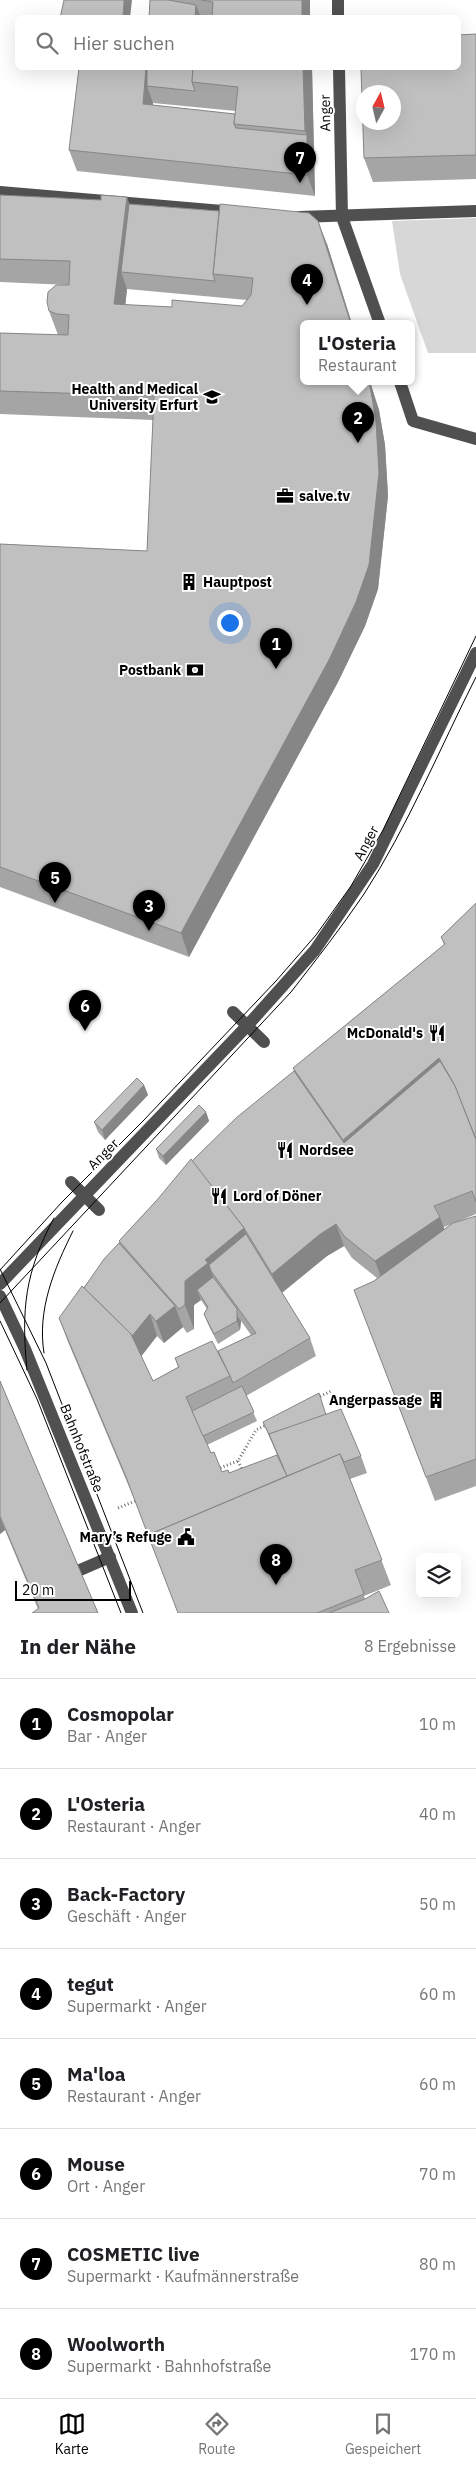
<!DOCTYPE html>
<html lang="de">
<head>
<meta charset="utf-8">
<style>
  :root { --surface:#fff; --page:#f6f6f6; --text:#202124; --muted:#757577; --line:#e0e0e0; --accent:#000 }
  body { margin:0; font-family:"IBM Plex Sans",sans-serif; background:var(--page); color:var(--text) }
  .controls { position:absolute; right:15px; bottom:15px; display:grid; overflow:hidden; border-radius:8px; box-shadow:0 5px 20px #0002 }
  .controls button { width:45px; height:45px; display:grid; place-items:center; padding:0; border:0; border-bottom:1px solid var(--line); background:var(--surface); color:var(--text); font:25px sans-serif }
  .compass { position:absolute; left:356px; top:85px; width:45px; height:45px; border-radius:50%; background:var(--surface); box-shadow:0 5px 20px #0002; rotate:8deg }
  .scale { position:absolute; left:15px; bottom:12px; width:116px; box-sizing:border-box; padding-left:5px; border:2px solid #000; border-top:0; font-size:14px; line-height:18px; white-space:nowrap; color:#000; -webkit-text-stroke:4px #fff; paint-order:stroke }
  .you { position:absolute; left:229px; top:622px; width:18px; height:18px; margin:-12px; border:4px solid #fff; border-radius:50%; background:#1a73e8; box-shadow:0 0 0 8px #1a73e833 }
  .badge { display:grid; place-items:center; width:32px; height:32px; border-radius:50%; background:var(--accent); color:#fff; font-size:16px; font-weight:700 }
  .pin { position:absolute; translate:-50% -41px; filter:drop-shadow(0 1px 2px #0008) }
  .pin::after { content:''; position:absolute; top:26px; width:18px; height:15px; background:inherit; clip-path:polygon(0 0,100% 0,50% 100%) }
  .popup { position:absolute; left:300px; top:320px; width:115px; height:65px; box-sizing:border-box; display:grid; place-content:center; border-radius:8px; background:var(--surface); filter:drop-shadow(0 1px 4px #0005); font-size:16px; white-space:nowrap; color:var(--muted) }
  .popup b { font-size:19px; color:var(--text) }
  .popup::after { content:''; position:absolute; left:50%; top:100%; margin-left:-10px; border:10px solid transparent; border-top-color:var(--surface) }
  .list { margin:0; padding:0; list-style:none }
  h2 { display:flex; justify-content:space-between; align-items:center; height:65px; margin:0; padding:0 20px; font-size:21px }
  h2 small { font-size:16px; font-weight:400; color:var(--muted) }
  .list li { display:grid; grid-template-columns:32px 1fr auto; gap:15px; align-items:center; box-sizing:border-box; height:90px; padding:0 20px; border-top:1px solid var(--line) }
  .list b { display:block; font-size:19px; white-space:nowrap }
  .list p { margin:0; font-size:16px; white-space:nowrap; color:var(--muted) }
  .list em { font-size:16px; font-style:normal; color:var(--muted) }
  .icon { flex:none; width:28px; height:28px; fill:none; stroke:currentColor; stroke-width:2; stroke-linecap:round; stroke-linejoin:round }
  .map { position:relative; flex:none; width:476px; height:1613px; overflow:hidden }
  .search { position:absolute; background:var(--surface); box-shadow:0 5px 20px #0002; left:15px; right:15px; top:15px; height:55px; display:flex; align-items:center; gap:12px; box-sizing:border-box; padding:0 18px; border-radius:8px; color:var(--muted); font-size:19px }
  .sheet { height:785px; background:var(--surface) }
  nav { display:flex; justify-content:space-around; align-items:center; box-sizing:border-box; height:70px; border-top:1px solid var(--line); background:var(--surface); font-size:14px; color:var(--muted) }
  nav a { display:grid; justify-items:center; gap:2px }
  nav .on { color:var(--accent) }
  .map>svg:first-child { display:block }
  .green { fill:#d7d7d7 }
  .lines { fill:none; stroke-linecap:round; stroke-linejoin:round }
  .path { stroke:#727272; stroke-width:3; stroke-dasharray:1 2.5; stroke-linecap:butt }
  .minor { stroke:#505050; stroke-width:12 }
  .tram { stroke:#000; stroke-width:1 }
  .wall { fill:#a5a5a5; fill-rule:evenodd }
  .shaded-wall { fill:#868686 }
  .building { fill:#c0c0c0; stroke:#868686; fill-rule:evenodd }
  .labels { text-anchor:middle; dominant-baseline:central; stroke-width:4; stroke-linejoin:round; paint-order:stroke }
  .street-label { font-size:14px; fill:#000; stroke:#fff }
  .poi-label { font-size:14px; font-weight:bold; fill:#000; stroke:#fff; text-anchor:end }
</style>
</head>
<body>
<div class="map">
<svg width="476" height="1613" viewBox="0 0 476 1613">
  <rect width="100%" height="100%" fill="#fff"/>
  <polygon class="green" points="476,218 476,353 428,353 400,274 392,221"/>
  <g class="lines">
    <g class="path">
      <polyline points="317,1398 331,1391"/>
      <polyline points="238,1461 243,1472"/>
      <polyline points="217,1469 238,1461 256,1430 268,1424"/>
      <polyline points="118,1508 135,1501"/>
    </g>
    <g class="minor">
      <polyline points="338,0 338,18"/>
      <polyline points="339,68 342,217 380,324"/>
      <polyline points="0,192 234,212"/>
      <polyline points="299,217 476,211"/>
      <polyline points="400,382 413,421 476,439"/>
      <polyline points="233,1012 264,1042"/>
      <polyline points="71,1182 99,1210"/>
      <polyline points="0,1284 247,1026 315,950 373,864 476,653"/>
      <polyline points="0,1296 25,1349 132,1613"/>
      <polyline points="80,1570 110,1557"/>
    </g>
    <g class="tram">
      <polyline points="0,1269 46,1363 143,1613"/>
      <polyline points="0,1270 62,1202 143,1121 276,981 316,935 351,886 383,830 476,636"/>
      <path d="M0 1303 291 992C316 960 341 928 364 894 407 828 440 748 476 677"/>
      <polyline points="0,1321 37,1399 121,1613"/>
      <path d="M44 1353C37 1310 54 1269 73 1231"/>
      <path d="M27 1370C21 1309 25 1272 54 1218"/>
    </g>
  </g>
  <g class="wall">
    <polygon points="150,0 310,0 310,18 149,18"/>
    <polygon points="476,34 476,179 373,182 364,158"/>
    <path d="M79 68H312L315 196 77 171 69 150ZM153 103 236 111 235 114 153 105Z"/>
    <path d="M0 195 129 204 327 244 352 324H304V382H370L379 410 385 445 388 496 378 589 365 626 338 682 189 957 0 887V544L147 551 153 420 0 414V333L58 335 49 311 69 285 0 282ZM127 289 247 300 242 306 172 307 125 305Z"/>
    <path d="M476 903V1214L457 1222 476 1216V1486L435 1501 354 1290 374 1281 377 1278 352 1258 344 1246 327 1256 282 1293 310 1338 316 1356 246 1396 257 1421 207 1445 211 1453 222 1472 229 1473 277 1455 263 1422 326 1414 361 1456 367 1473 350 1479 391 1585 364 1596 365 1599 389 1613H178L135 1501 68 1342 59 1318 119 1243V1241L157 1200 192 1161 294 1071 293 1068 444 945 441 937ZM452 1224 444 1229V1227ZM201 1300 207 1309 204 1314 208 1324 218 1344 240 1330 241 1321 251 1335 218 1351 175 1358 178 1367 153 1381 141 1356 157 1336 164 1343 183 1327 187 1333 194 1329V1305Z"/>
    <polygon points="144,1085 148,1095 105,1140 98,1132 94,1122"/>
    <polygon points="206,1112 209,1121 166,1165 159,1158 156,1149"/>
    <polygon points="0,1381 98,1613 38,1609 5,1530 0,1534"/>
  </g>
  <g class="shaded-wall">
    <polygon points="124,0 132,0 130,18 123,18"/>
    <rect x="302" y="0" width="8" height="18"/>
    <polygon points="196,5 201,18 194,18"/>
    <polygon points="146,68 156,68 147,86 153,103 151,126 143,104"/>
    <polygon points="303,68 312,68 315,196 307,175 307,135 305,131"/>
    <polygon points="127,197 135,221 121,272 127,289 123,328 114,304"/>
    <polygon points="318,221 327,244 352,324 351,324"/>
    <polygon points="369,382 370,382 379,410 385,445 388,496 378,589 365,626 338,682 189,957 181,933"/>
    <polygon points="439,1058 447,1082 352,1164 343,1140"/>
    <polygon points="144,1085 148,1095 105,1140 102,1130"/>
    <polygon points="206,1112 209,1121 166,1165 163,1156"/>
    <polygon points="440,1217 448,1239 383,1282 375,1261"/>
    <polygon points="336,1224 344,1246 327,1256 279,1295 272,1274 319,1235"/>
    <polygon points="244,1228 253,1251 211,1271 217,1287 197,1290 201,1300 194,1305 194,1329 185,1305 185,1281 205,1260"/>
    <polygon points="175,1306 183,1327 164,1343 156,1321"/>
    <polygon points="150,1314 157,1336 140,1358 132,1336"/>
    <polygon points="237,1316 241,1321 240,1330 237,1321"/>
    <polygon points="0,1518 5,1530 0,1534"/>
  </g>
  <g class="building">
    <polygon points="64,0 124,0 123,18 60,18"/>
    <polygon points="150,0 168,0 196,5 195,17 183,17 183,18 149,18"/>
    <polygon points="201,0 302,0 302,18 212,18 213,2"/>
    <polygon points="183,17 201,18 183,18"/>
    <path d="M476 34V155L364 158 361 70V68H458V35ZM364 92H394V122H364Z"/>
    <polygon points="79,68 146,68 143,104 235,114 234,124 236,128 307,135 307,175 69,150"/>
    <polygon points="147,68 193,68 192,82 195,91 147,86"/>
    <polygon points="193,68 303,68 305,131 234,124 238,87 192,82"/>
    <polygon points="0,195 101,200 101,195 127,197 114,304 172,307 172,300 242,306 251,295 253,278 213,274 220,204 309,213 318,221 351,324 304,324 304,382 369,382 370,386 376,421 379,473 369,565 356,602 330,658 181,933 0,867 0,544 147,551 154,396 0,391 0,333 68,335 69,315 57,314 49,311 47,302 48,292 56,285 69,285 70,261 0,259"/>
    <polygon points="129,204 219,211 213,274 215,281 121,272"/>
    <polygon points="476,903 476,1139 454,1084 439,1058 343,1140 293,1068 445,944 441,937"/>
    <polygon points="440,1061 455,1086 476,1140 476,1202 472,1191 434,1206 440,1217 375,1261 344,1236 336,1224 319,1235 272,1274 244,1228 192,1161 236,1118 294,1071 344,1143"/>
    <polygon points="137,1078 144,1085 102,1130 94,1122"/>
    <polygon points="199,1105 206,1112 163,1156 156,1149"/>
    <polygon points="191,1159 244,1228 205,1260 208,1263 185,1281 185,1305 179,1309 119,1241 157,1200"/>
    <polygon points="476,1216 476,1459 426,1477 354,1290 374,1281 453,1223"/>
    <polygon points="246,1234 310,1338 233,1383 230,1376 218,1351 256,1333 211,1271 209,1265"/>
    <polygon points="119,1243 175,1306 156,1321 150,1314 132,1336 131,1334 84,1288 104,1259"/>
    <polygon points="213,1277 237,1309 237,1321 214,1334 204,1314 208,1307 197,1290"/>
    <polygon points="82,1286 131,1334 153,1381 179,1367 175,1358 212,1341 230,1376 186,1397 211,1453 214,1452 222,1472 228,1470 229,1473 277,1455 287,1476 148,1535 126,1477 59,1318"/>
    <polygon points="0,1381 98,1613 32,1613 39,1608 0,1516"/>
    <polygon points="242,1386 254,1412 203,1436 192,1411"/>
    <polygon points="319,1393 326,1415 269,1434 272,1441 263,1422"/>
    <polygon points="341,1409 361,1456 344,1462 340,1454 287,1476 269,1434"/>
    <polygon points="340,1454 382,1560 355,1570 364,1594 317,1613 178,1613 148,1535"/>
    <polygon points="379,1591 389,1613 329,1613 365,1599"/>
  </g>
  <defs>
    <g id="university-bare" transform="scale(1.35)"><path d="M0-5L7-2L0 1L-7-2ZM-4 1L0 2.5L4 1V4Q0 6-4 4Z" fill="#000" stroke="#fff" stroke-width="2.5" paint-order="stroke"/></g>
    <g id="office-bare" transform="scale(1.35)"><path d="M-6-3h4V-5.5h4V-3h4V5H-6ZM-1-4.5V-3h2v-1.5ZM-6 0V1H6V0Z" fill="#000" stroke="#fff" stroke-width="2.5" paint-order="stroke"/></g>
    <g id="building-bare" transform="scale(1.35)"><path d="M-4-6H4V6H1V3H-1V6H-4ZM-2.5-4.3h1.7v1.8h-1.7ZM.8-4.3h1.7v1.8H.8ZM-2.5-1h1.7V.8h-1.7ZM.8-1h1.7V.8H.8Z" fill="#000" stroke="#fff" stroke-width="2.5" paint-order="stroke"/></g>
    <g id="bank-bare" transform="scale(1.35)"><path d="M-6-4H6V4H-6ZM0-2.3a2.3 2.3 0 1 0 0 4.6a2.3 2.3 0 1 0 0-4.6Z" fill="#000" stroke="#fff" stroke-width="2.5" paint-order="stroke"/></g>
    <g id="restaurant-bare" transform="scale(1.35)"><path d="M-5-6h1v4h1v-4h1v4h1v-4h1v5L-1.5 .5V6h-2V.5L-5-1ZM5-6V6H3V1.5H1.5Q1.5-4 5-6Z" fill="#000" stroke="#fff" stroke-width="2.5" paint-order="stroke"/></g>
    <g id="civic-bare" transform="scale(1.35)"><path d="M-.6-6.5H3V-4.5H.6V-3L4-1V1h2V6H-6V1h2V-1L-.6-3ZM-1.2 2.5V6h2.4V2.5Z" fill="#000" stroke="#fff" stroke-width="2.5" paint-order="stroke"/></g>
  </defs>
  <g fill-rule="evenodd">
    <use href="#university-bare" x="212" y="397"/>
    <use href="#office-bare" x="285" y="496"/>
    <use href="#building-bare" x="189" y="582"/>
    <use href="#bank-bare" x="195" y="670"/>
    <use href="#restaurant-bare" x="437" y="1033"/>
    <use href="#restaurant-bare" x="285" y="1150"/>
    <use href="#restaurant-bare" x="219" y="1196"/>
    <use href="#building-bare" x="436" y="1400"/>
    <use href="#civic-bare" x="186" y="1537"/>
  </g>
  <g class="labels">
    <g class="street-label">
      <text transform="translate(325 113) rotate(-91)">Anger</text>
      <text transform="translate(366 843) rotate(-62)">Anger</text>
      <text transform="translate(103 1154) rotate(-45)">Anger</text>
      <text transform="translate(82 1448) rotate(68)">Bahnhofstraße</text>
    </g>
    <g class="poi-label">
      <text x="198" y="389">Health and Medical<tspan x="198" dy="16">University Erfurt</tspan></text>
      <text x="299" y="496" text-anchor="start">salve.tv</text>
      <text x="203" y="582" text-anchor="start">Hauptpost</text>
      <text x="181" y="670">Postbank</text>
      <text x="423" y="1033">McDonald's</text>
      <text x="299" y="1150" text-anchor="start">Nordsee</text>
      <text x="233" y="1196" text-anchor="start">Lord of Döner</text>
      <text x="422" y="1400">Angerpassage</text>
      <text x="172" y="1537">Mary’s Refuge</text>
    </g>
  </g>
</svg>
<div class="controls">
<button><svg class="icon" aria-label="layers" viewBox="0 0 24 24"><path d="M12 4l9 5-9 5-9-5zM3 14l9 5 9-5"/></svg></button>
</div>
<svg class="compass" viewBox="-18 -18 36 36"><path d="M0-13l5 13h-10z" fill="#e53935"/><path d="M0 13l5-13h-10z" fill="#757577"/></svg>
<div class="scale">20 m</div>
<div class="you"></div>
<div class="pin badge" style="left:276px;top:669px">1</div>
<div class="pin badge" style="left:358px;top:443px">2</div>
<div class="popup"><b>L'Osteria</b>Restaurant</div>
<div class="pin badge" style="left:149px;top:931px">3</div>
<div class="pin badge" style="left:307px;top:305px">4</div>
<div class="pin badge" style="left:55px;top:903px">5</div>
<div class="pin badge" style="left:85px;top:1031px">6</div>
<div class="pin badge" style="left:300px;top:183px">7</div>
<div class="pin badge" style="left:276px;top:1585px">8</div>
<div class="search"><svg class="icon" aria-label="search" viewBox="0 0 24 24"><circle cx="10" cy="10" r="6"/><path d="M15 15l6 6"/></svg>Hier suchen</div>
</div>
<section class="sheet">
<h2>In der Nähe<small>8 Ergebnisse</small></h2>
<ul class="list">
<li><span class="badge">1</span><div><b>Cosmopolar</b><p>Bar · Anger</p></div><em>10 m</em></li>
<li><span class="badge">2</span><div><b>L'Osteria</b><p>Restaurant · Anger</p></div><em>40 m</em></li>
<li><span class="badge">3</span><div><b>Back-Factory</b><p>Geschäft · Anger</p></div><em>50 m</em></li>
<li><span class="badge">4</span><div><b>tegut</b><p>Supermarkt · Anger</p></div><em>60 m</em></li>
<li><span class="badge">5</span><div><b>Ma'loa</b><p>Restaurant · Anger</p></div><em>60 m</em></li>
<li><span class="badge">6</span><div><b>Mouse</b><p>Ort · Anger</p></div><em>70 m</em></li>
<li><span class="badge">7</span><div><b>COSMETIC live</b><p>Supermarkt · Kaufmännerstraße</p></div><em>80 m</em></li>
<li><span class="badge">8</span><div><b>Woolworth</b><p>Supermarkt · Bahnhofstraße</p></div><em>170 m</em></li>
</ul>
</section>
<nav>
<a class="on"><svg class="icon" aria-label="map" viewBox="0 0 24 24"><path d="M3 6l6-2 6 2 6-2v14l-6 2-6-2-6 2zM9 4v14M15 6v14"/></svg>Karte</a>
<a><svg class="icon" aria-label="directions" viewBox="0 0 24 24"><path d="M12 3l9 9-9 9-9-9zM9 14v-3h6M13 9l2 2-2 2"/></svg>Route</a>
<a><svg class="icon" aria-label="saved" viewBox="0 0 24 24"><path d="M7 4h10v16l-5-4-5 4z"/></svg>Gespeichert</a>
</nav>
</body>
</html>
